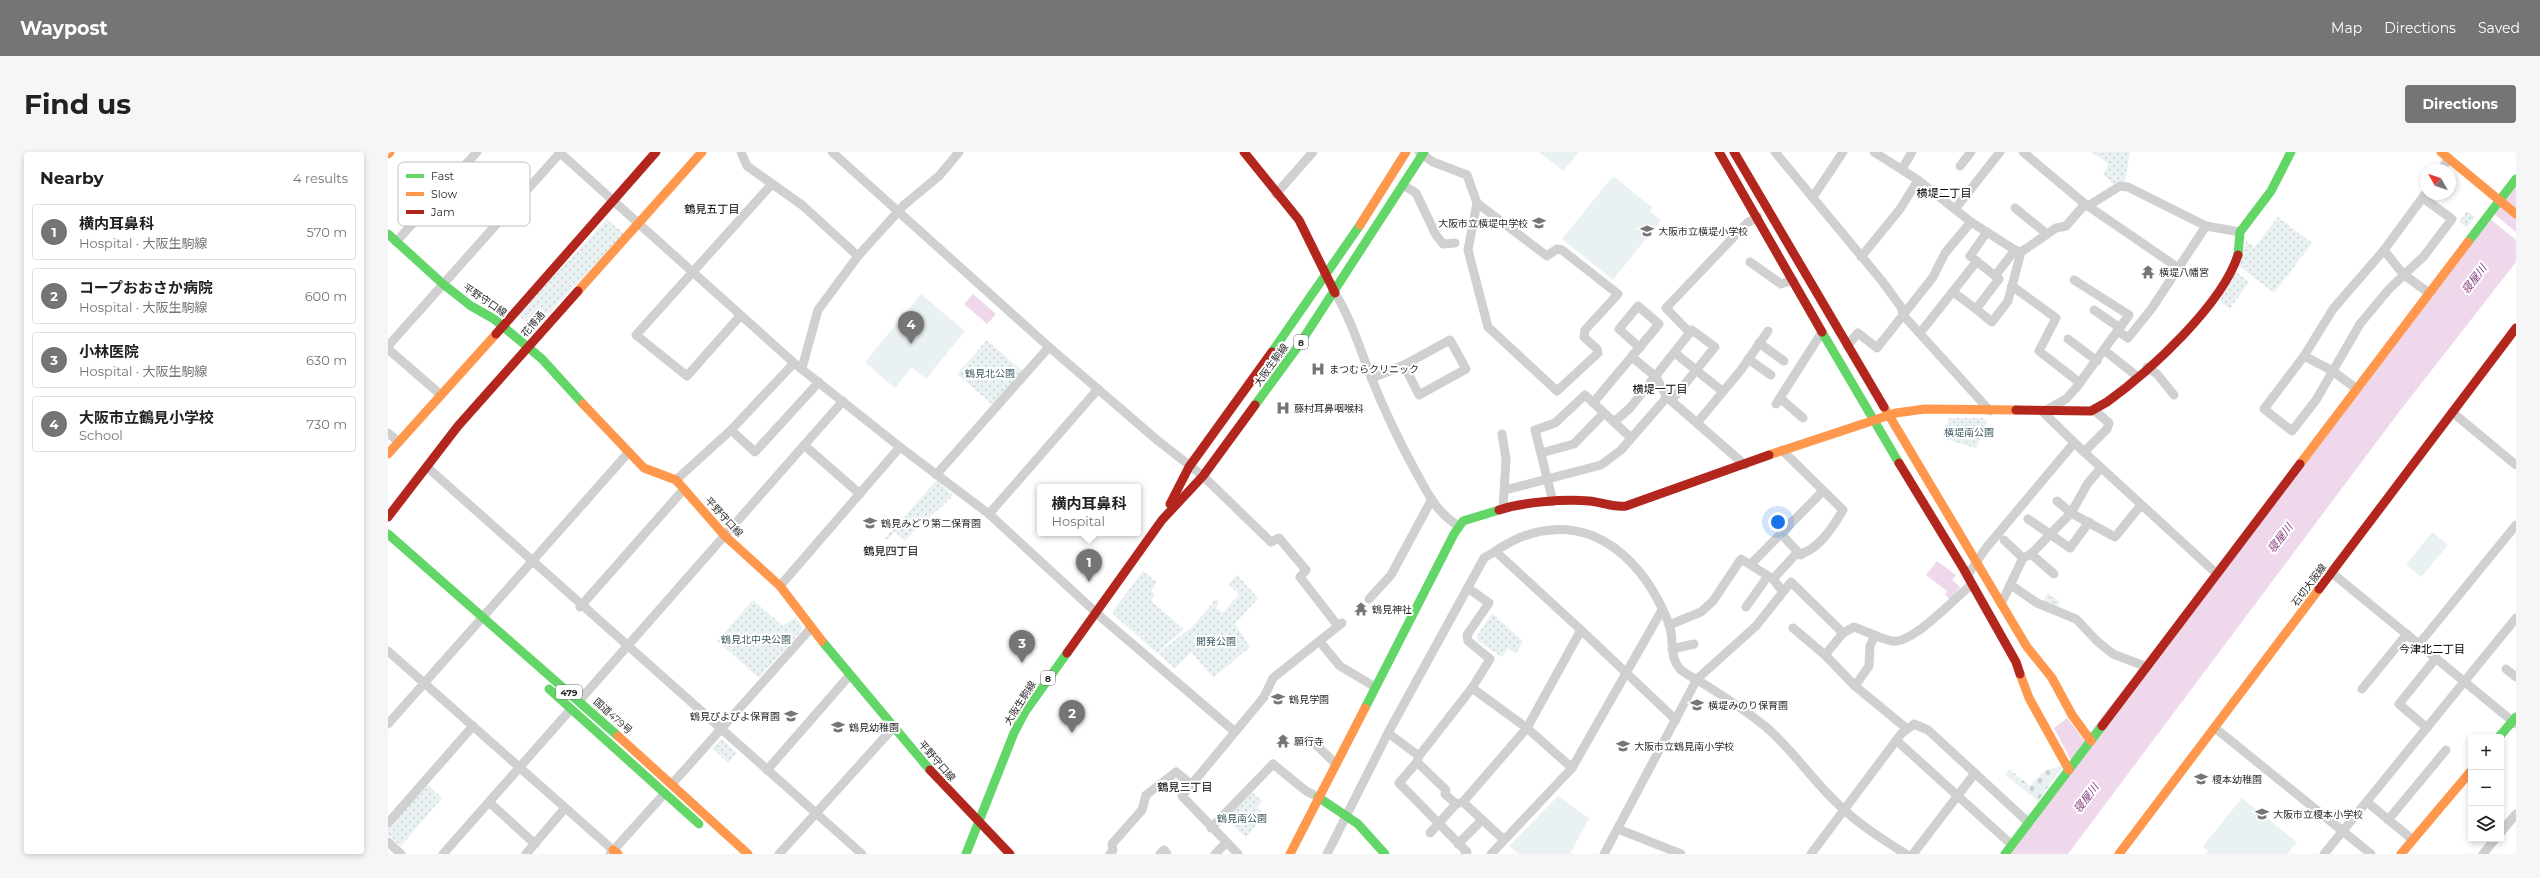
<!DOCTYPE html>
<html lang="en">
<head>
<meta charset="utf-8">
<style>
  :root { --surface:#fff; --page:#f6f6f6; --text:#202124; --muted:#757577; --line:#e0e0e0; --accent:#757575 }
  body { margin:0; font-family:Montserrat,"Noto Sans JP",sans-serif; background:var(--page); color:var(--text) }
  .controls { position:absolute; right:12px; bottom:12px; display:grid; overflow:hidden; border-radius:4px; box-shadow:0 2px 6px #0003 }
  .controls button { width:36px; height:36px; display:grid; place-items:center; padding:0; border:0; border-bottom:1px solid var(--line); background:var(--surface); color:var(--text); font:20px sans-serif }
  .compass { position:absolute; left:2032px; top:12px; width:36px; height:36px; border-radius:50%; background:var(--surface); box-shadow:0 2px 6px #0003; rotate:310deg }
  .you { position:absolute; left:1390px; top:370px; width:14px; height:14px; margin:-10px; border:3px solid #fff; border-radius:50%; background:#1a73e8; box-shadow:0 0 0 6px #1a73e833 }
  .badge { display:grid; place-items:center; width:26px; height:26px; border-radius:50%; background:var(--accent); color:#fff; font-size:13px; font-weight:700 }
  .pin { position:absolute; translate:-50% -33px; filter:drop-shadow(0 1px 2px #0008) }
  .pin::after { content:''; position:absolute; top:21px; width:14px; height:12px; background:inherit; clip-path:polygon(0 0,100% 0,50% 100%) }
  .popup { position:absolute; left:649px; top:332px; width:104px; height:52px; box-sizing:border-box; display:grid; place-content:center; border-radius:4px; background:var(--surface); filter:drop-shadow(0 1px 3px #0005); font-size:13px; white-space:nowrap; color:var(--muted) }
  .popup b { font-size:15px; color:var(--text) }
  .popup::after { content:''; position:absolute; left:50%; top:100%; margin-left:-8px; border:8px solid transparent; border-top-color:var(--surface) }
  .list { margin:0; padding:0; list-style:none }
  h2 { display:flex; justify-content:space-between; align-items:center; height:52px; margin:0; padding:0 16px; font-size:17px }
  h2 small { font-size:13px; font-weight:400; color:var(--muted) }
  .list li { display:grid; grid-template-columns:26px 1fr auto; gap:12px; align-items:center; box-sizing:border-box; height:56px; margin:0 8px 8px; padding:0 8px; border:1px solid var(--line); border-radius:4px }
  .list b { display:block; font-size:15px; white-space:nowrap }
  .list p { margin:0; font-size:13px; white-space:nowrap; color:var(--muted) }
  .list em { font-size:13px; font-style:normal; color:var(--muted) }
  .icon { flex:none; width:22px; height:22px; fill:none; stroke:currentColor; stroke-width:2; stroke-linecap:round; stroke-linejoin:round }
  .map { position:relative; flex:none; width:2128px; height:702px; overflow:hidden; border-radius:4px }
  header { display:flex; align-items:center; gap:24px; box-sizing:border-box; height:56px; padding:0 20px; background:var(--accent); color:#fff }
  header strong { font-size:19px }
  nav { display:flex; gap:22px; margin-inline-start:auto; font-size:14px }
  .intro { display:flex; align-items:center; justify-content:space-between; box-sizing:border-box; height:96px; padding:0 24px }
  h1 { margin:0; font-size:28px }
  .button { padding:10px 18px; border-radius:4px; background:var(--accent); color:#fff; font-size:14px; font-weight:700 }
  main { display:flex; gap:24px; padding:0 24px }
  aside { flex:1; background:var(--surface); border-radius:4px; box-shadow:0 2px 6px #0003 }
  .map>svg:first-child { display:block }
  .green { fill:url(#green-dots) }
  .cemetery { fill:url(#cemetery-stones) }
  .pitch { fill:#eaf1f2 }
  .water { fill:#efd7ec }
  .pier { fill:#fff }
  .lines { fill:none; stroke-linecap:round; stroke-linejoin:round }
  .street { stroke:#d0d0d0; stroke-width:9 }
  .fast { stroke:#63d668; stroke-width:9 }
  .slow { stroke:#ff974d; stroke-width:9 }
  .jam { stroke:#b3261e; stroke-width:9 }
  .labels { text-anchor:middle; dominant-baseline:central; stroke-width:4; stroke-linejoin:round; paint-order:stroke }
  .shield { fill:#fff; stroke:#6b6b6b; stroke-width:1 }
  .shield-label { font-size:9px; font-weight:bold; fill:#2b2b2b }
  .poi-label { font-size:10px; fill:#2b2b2b; stroke:#fff; text-anchor:start }
  .street-label { font-size:10px; fill:#2b2b2b; stroke:#fff }
  .park-label { font-size:10px; fill:#3d5a63; stroke:#fff }
  .neighbourhood-label { font-size:11px; fill:#000; stroke:#fff }
  .water-label { font-size:11px; font-style:italic; fill:#874080; stroke:#fff }
  .key { fill:#fff; stroke:#bfbfbf; stroke-width:1 }
  .key-label { font-size:11px; fill:#2b2b2b }
</style>
</head>
<body>
<header>
<strong>Waypost</strong>
<nav><a>Map</a><a>Directions</a><a>Saved</a></nav>
</header>
<div class="intro"><h1>Find us</h1><a class="button">Directions</a></div>
<main>
<aside>
<h2>Nearby<small>4 results</small></h2>
<ul class="list">
<li><span class="badge">1</span><div><b>横内耳鼻科</b><p>Hospital · 大阪生駒線</p></div><em>570 m</em></li>
<li><span class="badge">2</span><div><b>コープおおさか病院</b><p>Hospital · 大阪生駒線</p></div><em>600 m</em></li>
<li><span class="badge">3</span><div><b>小林医院</b><p>Hospital · 大阪生駒線</p></div><em>630 m</em></li>
<li><span class="badge">4</span><div><b>大阪市立鶴見小学校</b><p>School</p></div><em>730 m</em></li>
</ul>
</aside>
<div class="map">
<svg width="2128" height="702" viewBox="0 0 2128 702">
  <defs>
    <pattern id="green-dots" width="8" height="8" patternUnits="userSpaceOnUse"><rect width="8" height="8" fill="#eaf1f2"/><path d="M2 2h.1M6 6h.1" fill="none" stroke="#c9cfd0" stroke-width="1.8" stroke-linecap="round"/></pattern>
    <pattern id="cemetery-stones" width="16" height="16" patternUnits="userSpaceOnUse"><rect width="16" height="16" fill="#eaf1f2"/><path d="M2 7V4a2 2 0 0 1 4 0v3zM10 15v-3a2 2 0 0 1 4 0v3z" fill="#c9cfd0"/></pattern>
  </defs>
  <rect width="100%" height="100%" fill="#fff"/>
  <g class="green">
    <polygon points="1703,0 1742,0 1737,29 1725,32 1715,22 1721,12"/>
    <polygon points="2079,59 2087,65 2079,76 2071,70"/>
    <polygon points="1890,65 1924,91 1886,141 1851,114 1858,89 1867,95"/>
    <polygon points="219,67 236,82 146,177 130,163"/>
    <polygon points="1847,119 1861,130 1842,157 1832,149"/>
    <polygon points="599,188 635,220 606,254 569,222"/>
    <polygon points="1561,266 1595,266 1599,271 1588,296 1554,286"/>
    <path d="M549 328 565 343C550 360 532 371 517 389L507 380 499 388 497 386Z"/>
    <polygon points="755,419 769,430 763,439 767,442 763,449 796,477 769,501 726,463 725,459"/>
    <polygon points="849,423 870,446 847,472 862,495 825,526 803,500 787,517 770,501 804,475 828,447 831,450 828,456 835,461 851,442 840,432"/>
    <polygon points="1660,441 1672,450 1668,456 1654,450"/>
    <polygon points="365,448 395,474 407,465 414,474 413,479 371,526 329,489"/>
    <polygon points="1104,461 1135,489 1128,502 1120,496 1114,505 1089,488 1089,484"/>
    <polygon points="334,587 349,601 340,611 324,596"/>
    <polygon points="39,632 54,646 13,694 0,683 0,677"/>
    <polygon points="863,639 874,649 869,655 874,660 866,669 869,672 858,685 837,667"/>
  </g>
  <polygon class="cemetery" points="1673,614 1674,616 1650,649 1617,623 1621,617 1642,634 1656,619"/>
  <g class="pitch">
    <polygon points="1151,0 1191,0 1175,19"/>
    <polygon points="1225,24 1265,56 1262,59 1273,68 1225,128 1174,87"/>
    <polygon points="533,142 577,179 538,227 524,215 507,236 477,210"/>
    <polygon points="2044,380 2060,393 2033,425 2018,413"/>
    <polygon points="1170,644 1201,666 1182,702 1131,702 1121,694"/>
    <polygon points="1854,646 1909,690 1899,702 1818,702 1820,699 1815,694"/>
  </g>
  <g class="water">
    <polygon points="2128,35 2128,110 2011,260 1680,702 1623,702 1687,616 1666,576 1679,566 1696,588"/>
    <polygon points="585,142 608,162 599,172 576,152"/>
    <polygon points="1549,409 1568,423 1564,428 1572,435 1563,448 1557,443 1559,439 1538,423"/>
  </g>
  <polygon class="pier" points="2106,62 2128,80 2128,88 2102,67"/>
  <g class="lines">
    <g class="street">
      <polyline points="171,0 406,211 512,295 601,362 714,466 846,579"/>
      <polyline points="353,0 359,14 414,53 470,104"/>
      <polyline points="444,0 661,195 769,288 815,324 883,390 891,386 918,418 912,425 950,474"/>
      <polyline points="1031,0 1045,10 1079,23 1089,51 1159,104 1169,97 1174,98 1230,142 1197,178 1196,185 1209,197 1210,201 1169,239 1100,175 1080,98 1089,51"/>
      <polyline points="1387,0 1494,129 1513,155 1515,163 1602,259"/>
      <polyline points="1486,0 1530,28 1583,70 1627,98 1633,100 1668,76 1678,74 1697,52"/>
      <polyline points="1635,0 1697,52 1789,115"/>
      <polyline points="1572,14 1583,0"/>
      <polyline points="1514,17 1524,0"/>
      <polyline points="2053,18 2061,6"/>
      <polyline points="1015,33 1028,41 1048,83 1055,92 1067,91"/>
      <polyline points="888,42 925,0"/>
      <polyline points="1425,45 1455,0"/>
      <polyline points="2035,46 2064,67 2036,104 2001,137 1972,172 1928,248 1904,279 1876,257 1916,204 1945,157 1996,98 2038,41"/>
      <polyline points="1700,54 1732,34 1740,35 1818,74 1852,80"/>
      <polyline points="1627,56 1659,82"/>
      <polyline points="1567,57 1612,0"/>
      <polyline points="8,90 89,0"/>
      <polyline points="1996,98 2015,122 2041,141"/>
      <polyline points="1633,100 1624,134 1668,166 1651,199 1692,231"/>
      <polyline points="1473,105 1512,57 1530,28"/>
      <polyline points="1362,110 1393,132 1405,128"/>
      <polyline points="1607,124 1627,98"/>
      <polyline points="1686,128 1741,163 1688,236 1678,247 1655,260 1696,300 1829,422"/>
      <polyline points="1565,140 1588,157 1611,127 1582,104 1599,80"/>
      <path d="M947 141C963 167 972 197 983 225 996 258 1012 291 1029 322 1042 345 1048 359 1070 374"/>
      <polyline points="1588,157 1604,170 1620,149 1624,134"/>
      <polyline points="1706,158 1732,176"/>
      <polyline points="352,164 299,224 248,183 383,33"/>
      <polyline points="1730,179 1740,186 1764,156 1818,74"/>
      <polyline points="1302,181 1278,156 1359,71 1370,65"/>
      <polyline points="1532,181 1589,109"/>
      <polyline points="1680,187 1709,209"/>
      <polyline points="1371,191 1396,209"/>
      <polyline points="0,194 172,1"/>
      <polyline points="1459,194 1470,181 1489,196 1545,125 1557,101 1583,70"/>
      <polyline points="0,197 53,243"/>
      <polyline points="1716,198 1750,225"/>
      <polyline points="1287,201 1334,239"/>
      <polyline points="1916,204 1943,218 1969,237"/>
      <polyline points="1244,205 1268,225 1279,245 1357,313"/>
      <polyline points="1360,207 1383,223"/>
      <polyline points="1759,215 1769,222 1786,243"/>
      <polyline points="414,216 430,158 470,104 516,53 551,24 571,0"/>
      <polyline points="984,226 1016,213 1062,188 1078,217 1031,243 1016,213"/>
      <polyline points="1392,246 1415,266"/>
      <polyline points="1205,251 1271,172 1250,154 1231,177 1252,196"/>
      <polyline points="1388,252 1434,180"/>
      <polyline points="2064,260 2128,313"/>
      <polyline points="1226,270 1242,256 1304,178 1327,195 1283,249"/>
      <polyline points="1309,271 1353,218 1380,179"/>
      <polyline points="343,278 367,300 431,230"/>
      <polyline points="0,281 11,290"/>
      <polyline points="1114,282 1118,307 1115,357"/>
      <polyline points="416,293 472,342"/>
      <polyline points="1696,300 1719,277 1721,271 1706,258"/>
      <polyline points="1153,301 1186,292 1216,261"/>
      <polyline points="39,315 474,702"/>
      <polyline points="548,323 661,195"/>
      <polyline points="288,328 343,278 406,211"/>
      <polyline points="1117,338 1213,313 1233,298 1279,245"/>
      <polyline points="1669,349 1683,361 1727,385 1753,353"/>
      <polyline points="1165,350 1147,278 1167,271 1197,243 1243,286"/>
      <polyline points="601,362 710,237"/>
      <polyline points="1640,367 1682,396 1701,370"/>
      <polyline points="1393,382 1413,403"/>
      <polyline points="1616,388 1635,406 1643,402 1666,422"/>
      <polyline points="1643,402 1683,361 1700,331 1713,316"/>
      <polyline points="1363,412 1435,339"/>
      <polyline points="1944,421 2128,572"/>
      <polyline points="1579,424 1598,396 1686,291"/>
      <path d="M1385 427 1407 403C1429 401 1445 375 1455 358L1394 298"/>
      <polyline points="1623,433 1649,451 1688,467 1710,490 1725,502 1759,515"/>
      <polyline points="392,434 512,295"/>
      <polyline points="1080,436 1101,451 1079,483 1080,489 1102,507 1084,536 1031,604 1029,610 1058,638 1057,642 1068,652 1075,650 1115,687"/>
      <polyline points="981,447 1003,423 1044,347"/>
      <polyline points="1613,452 1635,406"/>
      <polyline points="192,455 296,337"/>
      <polyline points="1358,455 1380,424"/>
      <polyline points="1281,473 1313,460 1325,449 1353,407 1385,427 1395,440"/>
      <polyline points="1405,476 1437,503 1467,534 1518,576"/>
      <polyline points="1193,478 1288,568"/>
      <polyline points="932,490 952,514 987,535"/>
      <polyline points="2031,492 2128,373"/>
      <polyline points="1284,497 1306,492"/>
      <polyline points="0,499 225,698"/>
      <polyline points="1437,503 1455,481"/>
      <polyline points="2118,517 2128,525"/>
      <polyline points="1467,534 1481,514 1482,494 1487,483"/>
      <polyline points="1084,536 1139,576 1184,616"/>
      <polyline points="1974,537 2019,482"/>
      <polyline points="191,549 455,249"/>
      <polyline points="0,572 240,301"/>
      <polyline points="1827,576 1983,702"/>
      <polyline points="2039,576 2011,552 2048,506"/>
      <polyline points="1000,581 1031,604"/>
      <polyline points="922,587 948,612"/>
      <polyline points="1508,588 1624,693"/>
      <polyline points="1029,610 1011,631 1079,700 1077,702"/>
      <polyline points="379,618 462,523"/>
      <polyline points="284,632 423,476"/>
      <polyline points="101,650 147,692"/>
      <polyline points="1075,650 1139,576 1193,478 1107,399"/>
      <polyline points="1979,650 2025,688"/>
      <polyline points="2000,668 2058,598"/>
      <polyline points="0,671 85,574"/>
      <polyline points="823,676 885,612 918,639 930,645"/>
      <polyline points="1230,677 1293,702"/>
      <polyline points="2113,680 2128,662"/>
      <polyline points="1042,681 1068,652"/>
      <polyline points="0,690 13,702"/>
      <polyline points="1070,692 1094,668"/>
      <polyline points="55,702 183,557"/>
      <polyline points="138,702 177,656"/>
      <polyline points="222,702 277,641"/>
      <polyline points="391,702 506,575"/>
      <polyline points="722,702 725,698 724,692 754,658 758,643 788,620 804,633"/>
      <polyline points="772,702 776,698 779,702"/>
      <polyline points="827,702 838,691"/>
      <polyline points="850,702 794,644 876,545 885,526 954,471"/>
      <path d="M939 702 1000 581 1096 406C1110 398 1121 389 1136 384 1207 359 1257 411 1281 472 1287 488 1280 505 1293 518 1299 523 1308 527 1316 532 1337 545 1358 559 1378 575 1405 598 1424 628 1450 652 1470 672 1494 687 1518 702"/>
      <polyline points="1103,702 1184,616 1274,458"/>
      <path d="M1216 702 1309 527 1368 474 1403 430 1455 481 1466 475C1478 479 1492 487 1504 489 1525 492 1567 446 1583 433"/>
      <polyline points="1423,702 1513,582 1526,572 1540,578 1641,671"/>
      <polyline points="1525,702 1587,621"/>
      <polyline points="1936,702 2128,466"/>
      <polyline points="2095,702 2107,687"/>
    </g>
    <g class="fast">
      <polyline points="0,82 55,132 83,154 106,167 154,207 195,252"/>
      <polyline points="2080,90 2128,27"/>
      <polyline points="1850,103 1852,80 1883,39 1903,0"/>
      <polyline points="1434,180 1511,311"/>
      <polyline points="884,200 972,73"/>
      <polyline points="867,253 911,193 1036,0"/>
      <polyline points="0,382 230,584"/>
      <polyline points="434,489 542,618"/>
      <polyline points="161,537 311,672"/>
      <polyline points="977,556 1066,382 1075,369 1111,358"/>
      <polyline points="2111,585 2128,565"/>
      <polyline points="930,645 970,672 997,702"/>
      <polyline points="578,702 626,581 637,560 679,501"/>
      <polyline points="1617,702 1714,574"/>
    </g>
    <g class="slow">
      <polyline points="2053,0 2128,62"/>
      <polyline points="0,2 2,0"/>
      <polyline points="972,73 1018,0"/>
      <polyline points="190,139 314,0"/>
      <polyline points="195,252 256,316 288,328 337,384 392,434 434,489"/>
      <polyline points="1496,255 1639,495 1664,526 1684,563 1703,589"/>
      <polyline points="0,302 108,182"/>
      <polyline points="1381,303 1508,261 1537,257 1628,258"/>
      <polyline points="1912,312 2080,90"/>
      <polyline points="1632,522 1641,546 1681,618"/>
      <polyline points="230,584 360,702"/>
      <polyline points="225,698 230,702"/>
      <polyline points="902,702 977,556"/>
      <polyline points="1731,702 1931,437"/>
      <polyline points="2013,702 2083,619"/>
    </g>
    <g class="jam">
      <polyline points="856,0 911,68 947,141"/>
      <polyline points="1331,0 1434,180"/>
      <polyline points="1346,0 1496,255"/>
      <polyline points="108,182 268,0"/>
      <path d="M1628 258 1703 259 1719 250C1762 219 1834 153 1850 103"/>
      <polyline points="1511,311 1575,416 1628,510 1632,522"/>
      <polyline points="782,352 801,315 884,200"/>
      <path d="M1111 358C1135 350 1175 347 1201 349 1214 350 1225 356 1238 354L1381 303"/>
      <polyline points="0,365 70,274 190,139"/>
      <polyline points="1931,437 2128,176"/>
      <polyline points="679,501 774,368 815,324 867,253"/>
      <polyline points="1714,574 1912,312"/>
      <polyline points="542,618 622,702"/>
    </g>
  </g>
  <defs>
    <g id="school-bare" transform="scale(1.08)"><path d="M0-5L7-2L0 1L-7-2ZM-4 1L0 2.5L4 1V4Q0 6-4 4Z" fill="#757575" stroke="#fff" stroke-width="2.5" paint-order="stroke"/></g>
    <g id="temple-bare" transform="scale(1.08)"><path d="M0-6L5-2H3V0L6.5 2.5H4V6H1.5V3h-3V6H-4V2.5H-6.5L-3 0V-2H-5Z" fill="#757575" stroke="#fff" stroke-width="2.5" paint-order="stroke"/></g>
    <g id="hospital-bare" transform="scale(1.08)"><path d="M-5-5h3v3.5h4V-5h3V5h-3V1.5h-4V5h-3Z" fill="#757575" stroke="#fff" stroke-width="2.5" paint-order="stroke"/></g>
  </defs>
  <g fill-rule="evenodd">
    <use href="#school-bare" x="1151" y="71"/>
    <use href="#school-bare" x="1259" y="79"/>
    <use href="#temple-bare" x="1760" y="120"/>
    <use href="#hospital-bare" x="930" y="217"/>
    <use href="#hospital-bare" x="895" y="256"/>
    <use href="#school-bare" x="482" y="371"/>
    <use href="#temple-bare" x="973" y="457"/>
    <use href="#school-bare" x="890" y="547"/>
    <use href="#school-bare" x="1309" y="553"/>
    <use href="#school-bare" x="403" y="564"/>
    <use href="#school-bare" x="450" y="575"/>
    <use href="#temple-bare" x="895" y="589"/>
    <use href="#school-bare" x="1235" y="594"/>
    <use href="#school-bare" x="1813" y="627"/>
    <use href="#school-bare" x="1874" y="662"/>
  </g>
  <g class="labels">
    <g class="shield">
      <rect x="906" y="183" width="14" height="14" rx="3"/>
      <rect x="653" y="519" width="14" height="14" rx="3"/>
      <rect x="168" y="533" width="26" height="14" rx="3"/>
    </g>
    <g class="shield-label">
      <text x="913" y="190">8</text>
      <text x="660" y="526">8</text>
      <text x="181" y="540">479</text>
    </g>
    <g class="poi-label">
      <text x="1140" y="71" text-anchor="end">大阪市立横堤中学校</text>
      <text x="1270" y="79">大阪市立横堤小学校</text>
      <text x="1771" y="120">横堤八幡宮</text>
      <text x="941" y="217">まつむらクリニック</text>
      <text x="906" y="256">藤村耳鼻咽喉科</text>
      <text x="493" y="371">鶴見みどり第二保育園</text>
      <text x="984" y="457">鶴見神社</text>
      <text x="901" y="547">鶴見学園</text>
      <text x="1320" y="553">横堤みのり保育園</text>
      <text x="392" y="564" text-anchor="end">鶴見ぴよぴよ保育園</text>
      <text x="461" y="575">鶴見幼稚園</text>
      <text x="906" y="589">願行寺</text>
      <text x="1246" y="594">大阪市立鶴見南小学校</text>
      <text x="1824" y="627">榎本幼稚園</text>
      <text x="1885" y="662">大阪市立榎本小学校</text>
    </g>
    <g class="street-label">
      <text transform="translate(97 148) rotate(34)">平野守口線</text>
      <text transform="translate(145 172) rotate(-50)">花博通</text>
      <text transform="translate(883 213) rotate(-54)">大阪生駒線</text>
      <text transform="translate(336 365) rotate(47)">平野守口線</text>
      <text transform="translate(1921 433) rotate(-53)">石切大阪線</text>
      <text transform="translate(632 551) rotate(-58)">大阪生駒線</text>
      <text transform="translate(225 564) rotate(42)">国道479号</text>
      <text transform="translate(549 609) rotate(49)">平野守口線</text>
    </g>
    <g class="park-label">
      <text x="602" y="221">鶴見北公園</text>
      <text x="1581" y="280">横堤南公園</text>
      <text x="368" y="487">鶴見北中央公園</text>
      <text x="828" y="489">開発公園</text>
      <text x="854" y="666">鶴見南公園</text>
    </g>
    <g class="neighbourhood-label">
      <text x="1556" y="41">横堤二丁目</text>
      <text x="324" y="57">鶴見五丁目</text>
      <text x="1272" y="237">横堤一丁目</text>
      <text x="503" y="399">鶴見四丁目</text>
      <text x="2044" y="497">今津北二丁目</text>
      <text x="797" y="635">鶴見三丁目</text>
    </g>
    <g class="water-label">
      <text transform="translate(2086 127) rotate(-53)">寝屋川</text>
      <text transform="translate(1892 386) rotate(-53)">寝屋川</text>
      <text transform="translate(1698 646) rotate(-53)">寝屋川</text>
    </g>
  </g>
  <rect x="10" y="10" width="132" height="64" rx="6" class="key"/>
  <rect x="18" y="22" width="18" height="4" fill="#63d668"/>
  <rect x="18" y="40" width="18" height="4" fill="#ff974d"/>
  <rect x="18" y="58" width="18" height="4" fill="#b3261e"/>
  <g class="key-label">
    <text x="43" y="28">Fast</text>
    <text x="43" y="46">Slow</text>
    <text x="43" y="64">Jam</text>
  </g>
</svg>
<div class="controls">
<button>+</button>
<button>−</button>
<button><svg class="icon" aria-label="layers" viewBox="0 0 24 24"><path d="M12 4l9 5-9 5-9-5zM3 14l9 5 9-5"/></svg></button>
</div>
<svg class="compass" viewBox="-18 -18 36 36"><path d="M0-13l5 13h-10z" fill="#e53935"/><path d="M0 13l5-13h-10z" fill="#757577"/></svg>
<div class="you"></div>
<div class="pin badge" style="left:701px;top:430px">1</div>
<div class="popup"><b>横内耳鼻科</b>Hospital</div>
<div class="pin badge" style="left:684px;top:581px">2</div>
<div class="pin badge" style="left:634px;top:511px">3</div>
<div class="pin badge" style="left:523px;top:192px">4</div>
</div>
</main>
</body>
</html>
